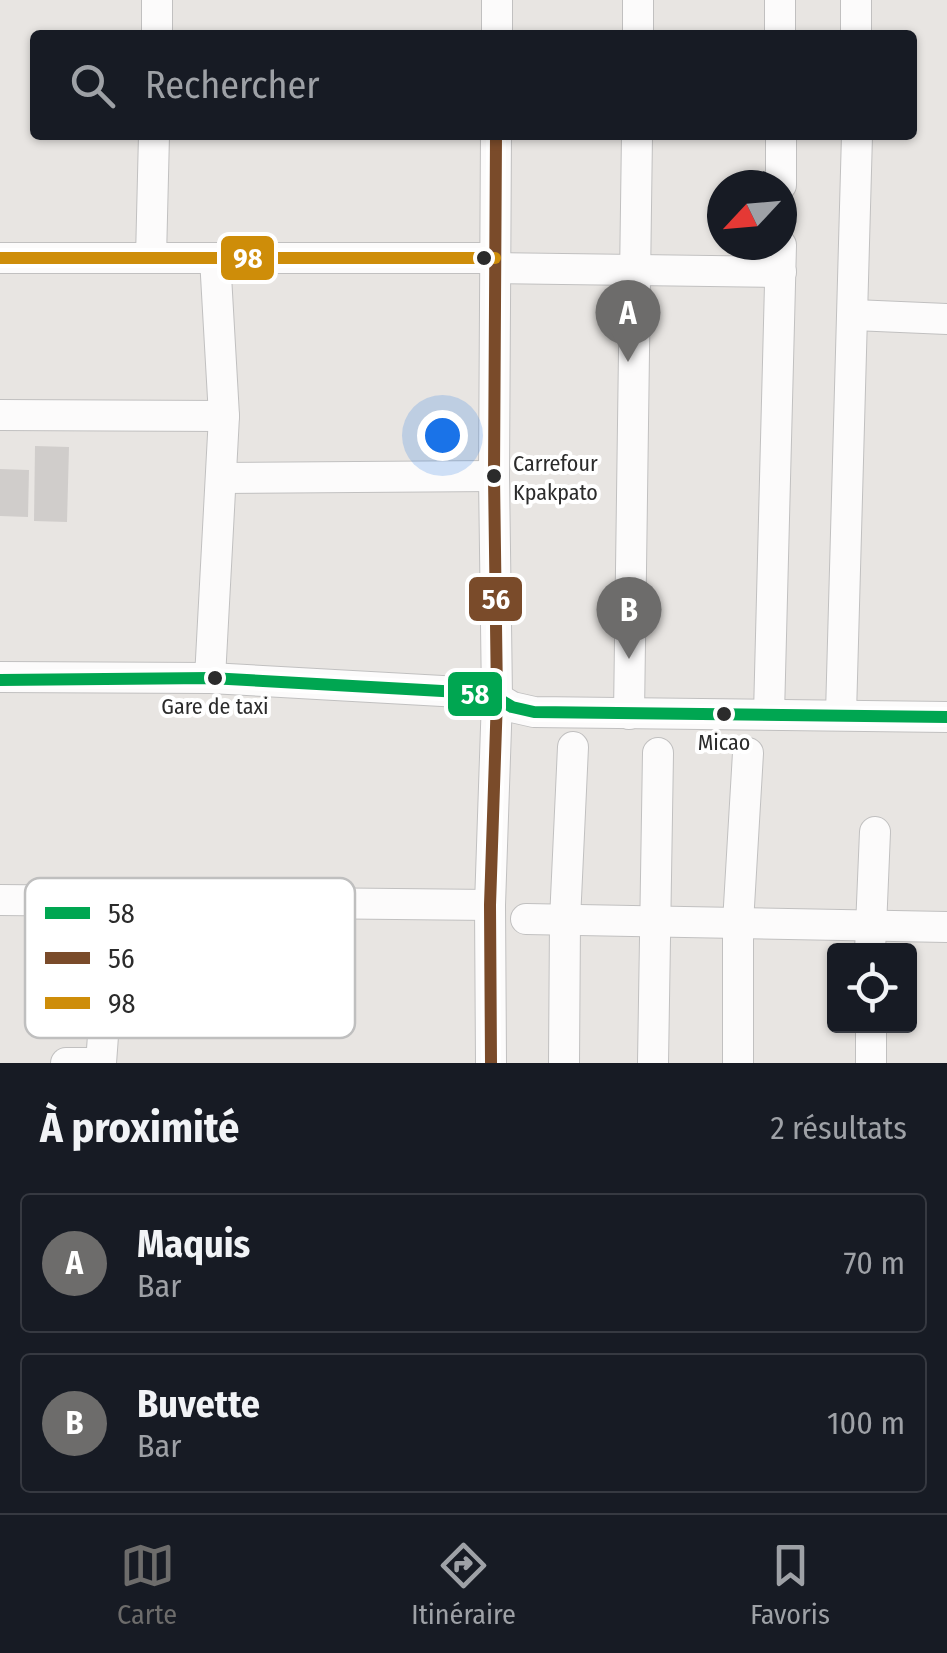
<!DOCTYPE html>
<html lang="fr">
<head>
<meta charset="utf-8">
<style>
  :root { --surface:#171b24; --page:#20242c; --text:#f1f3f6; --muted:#9ea1a6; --line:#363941; --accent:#6d6c6b }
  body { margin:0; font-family:"Fira Sans Condensed",sans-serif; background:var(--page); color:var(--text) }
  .controls { position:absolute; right:30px; bottom:30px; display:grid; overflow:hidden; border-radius:10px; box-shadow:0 2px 8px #0004 }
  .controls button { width:90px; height:90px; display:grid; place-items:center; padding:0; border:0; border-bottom:2px solid var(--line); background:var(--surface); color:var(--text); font:50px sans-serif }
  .compass { position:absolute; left:707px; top:170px; width:90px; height:90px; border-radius:50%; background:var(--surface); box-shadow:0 2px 8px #0004; rotate:244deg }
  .you { position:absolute; left:442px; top:435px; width:35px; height:35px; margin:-25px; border:8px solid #fff; border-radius:50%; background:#1a73e8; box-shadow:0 0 0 15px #1a73e833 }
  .badge { display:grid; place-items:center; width:65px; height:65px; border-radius:50%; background:var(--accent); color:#fff; font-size:32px; font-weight:700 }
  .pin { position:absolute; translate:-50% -82px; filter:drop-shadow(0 2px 5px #0008) }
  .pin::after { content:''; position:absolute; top:52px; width:35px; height:30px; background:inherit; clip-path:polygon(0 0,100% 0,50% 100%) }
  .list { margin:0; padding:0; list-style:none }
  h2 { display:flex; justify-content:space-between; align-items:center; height:130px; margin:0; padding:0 40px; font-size:42px }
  h2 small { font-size:32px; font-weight:400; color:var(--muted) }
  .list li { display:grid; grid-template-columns:65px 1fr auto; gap:30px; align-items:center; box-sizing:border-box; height:140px; margin:0 20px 20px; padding:0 20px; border:2px solid var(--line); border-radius:10px }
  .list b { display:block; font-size:38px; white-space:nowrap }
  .list p { margin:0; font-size:32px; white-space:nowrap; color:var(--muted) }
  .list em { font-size:32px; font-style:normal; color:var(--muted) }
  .icon { flex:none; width:55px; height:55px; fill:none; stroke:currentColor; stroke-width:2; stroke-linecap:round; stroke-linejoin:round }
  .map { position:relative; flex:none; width:947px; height:1063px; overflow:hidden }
  .search { position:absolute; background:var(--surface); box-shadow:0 2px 8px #0004; left:30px; right:30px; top:30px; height:110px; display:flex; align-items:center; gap:25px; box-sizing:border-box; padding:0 35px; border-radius:10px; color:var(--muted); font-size:38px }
  .sheet { height:450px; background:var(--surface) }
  nav { display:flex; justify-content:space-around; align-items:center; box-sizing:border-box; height:140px; border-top:2px solid var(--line); background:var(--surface); font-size:28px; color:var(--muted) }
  nav a { display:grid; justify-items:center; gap:5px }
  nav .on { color:var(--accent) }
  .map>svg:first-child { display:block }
  .building { fill:#d0cdcb }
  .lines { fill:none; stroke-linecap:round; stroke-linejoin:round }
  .minor-casing { stroke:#c1c0c0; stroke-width:32 }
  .minor { stroke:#fcfbfb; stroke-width:30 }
  .bus-1-casing { stroke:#fff; stroke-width:20 }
  .bus-2-casing { stroke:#fff; stroke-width:20 }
  .bus-3-casing { stroke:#fff; stroke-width:20 }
  .bus-1 { stroke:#00a651; stroke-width:12 }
  .bus-2 { stroke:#7a4b2a; stroke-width:12 }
  .bus-3 { stroke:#ce8d09; stroke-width:12 }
  .bus-dot { fill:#2b2b2b; stroke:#fff; stroke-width:4 }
  .labels { text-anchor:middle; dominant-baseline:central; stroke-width:8; stroke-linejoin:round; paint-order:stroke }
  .bus-label { font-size:22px; fill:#2b2b2b; stroke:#fff }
  .key { fill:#fff; stroke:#bfbfbf; stroke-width:2.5 }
  .key-label { font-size:28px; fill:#2b2b2b }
  .line-badge { stroke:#fff; stroke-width:4 }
  .badge-label { font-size:28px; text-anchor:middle; font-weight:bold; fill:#fff }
</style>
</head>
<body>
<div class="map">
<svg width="947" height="1063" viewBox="0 0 947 1063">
  <rect width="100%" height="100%" fill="#e8e5e2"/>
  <g class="building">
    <polygon points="35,446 69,447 67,522 34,521"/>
    <polygon points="0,469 29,470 28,517 0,516"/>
  </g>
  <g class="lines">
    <g class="minor-casing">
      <g id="minor">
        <polyline points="780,0 780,35"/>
        <polyline points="856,0 856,35"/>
        <polyline points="157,35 157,0"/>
        <polyline points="497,35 497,0"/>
        <polyline points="638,35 638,0"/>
        <polyline points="781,135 781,185"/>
        <polyline points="0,258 495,258"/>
        <polyline points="151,258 154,135"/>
        <polyline points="495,268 781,272"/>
        <polyline points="854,315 947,319"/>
        <polyline points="0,415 224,416"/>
        <polyline points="221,478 494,476"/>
        <polyline points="0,677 210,678 460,692 497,698 512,707 534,712 947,717"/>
        <polyline points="210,678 224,416 215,258"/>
        <polyline points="629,714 637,135"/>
        <polyline points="769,714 781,245"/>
        <polyline points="841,714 857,135"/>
        <polyline points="0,900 490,905"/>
        <polyline points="526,919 947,927"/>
        <polyline points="870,951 875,832"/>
        <polyline points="871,1026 871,1063"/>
        <polyline points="66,1063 94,1063"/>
        <polyline points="101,1063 113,900"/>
        <polyline points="491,1063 490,905 497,698 494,476 496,135"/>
        <polyline points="564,1063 565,920 573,747"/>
        <polyline points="653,1063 658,753"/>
        <polyline points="738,1063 738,923 748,753"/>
      </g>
    </g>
    <use href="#minor" class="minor"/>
    <g class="bus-1-casing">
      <polyline id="bus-1" points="0,680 210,678 460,692 497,698 512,707 534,712 947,717"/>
    </g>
    <g class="bus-2-casing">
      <polyline id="bus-2" points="491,1063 490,905 497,698 494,476 496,135"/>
    </g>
    <g class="bus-3-casing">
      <polyline id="bus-3" points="0,258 495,258"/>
    </g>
    <use href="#bus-1" class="bus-1"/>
    <use href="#bus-2" class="bus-2"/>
    <use href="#bus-3" class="bus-3"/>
  </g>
  <g class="bus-dot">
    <circle cx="484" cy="258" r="9"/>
    <circle cx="494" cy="476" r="9"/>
    <circle cx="215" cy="678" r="9"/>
    <circle cx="724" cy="714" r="9"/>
  </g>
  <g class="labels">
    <g class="bus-label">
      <text x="513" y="463" text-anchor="start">Carrefour<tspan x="513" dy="29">Kpakpato</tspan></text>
      <text x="215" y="706">Gare de taxi</text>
      <text x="724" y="742">Micao</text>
    </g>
  </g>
  <rect x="25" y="878" width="330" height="160" rx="15" class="key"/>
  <rect x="45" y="907" width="45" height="12" fill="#00a651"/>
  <rect x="45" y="952" width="45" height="12" fill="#7a4b2a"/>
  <rect x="45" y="997" width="45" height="12" fill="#ce8d09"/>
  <g class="key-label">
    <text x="108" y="923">58</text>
    <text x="108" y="968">56</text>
    <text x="108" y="1013">98</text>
  </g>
  <g class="line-badge">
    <rect x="219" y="234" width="57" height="48" rx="10" fill="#ce8d09"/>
    <rect x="467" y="575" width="57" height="48" rx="10" fill="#7a4b2a"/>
    <rect x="446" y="670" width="58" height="48" rx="10" fill="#00a651"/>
  </g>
  <g class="badge-label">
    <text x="248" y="268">98</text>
    <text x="496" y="609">56</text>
    <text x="475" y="704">58</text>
  </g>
</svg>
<div class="controls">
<button><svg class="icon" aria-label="locate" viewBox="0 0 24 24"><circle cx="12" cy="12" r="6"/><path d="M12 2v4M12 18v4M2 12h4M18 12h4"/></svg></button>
</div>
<svg class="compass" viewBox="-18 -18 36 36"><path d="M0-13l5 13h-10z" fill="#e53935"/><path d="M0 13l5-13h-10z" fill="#9ea1a6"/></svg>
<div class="you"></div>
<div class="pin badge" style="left:628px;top:362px">A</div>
<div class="pin badge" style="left:629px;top:659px">B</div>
<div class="search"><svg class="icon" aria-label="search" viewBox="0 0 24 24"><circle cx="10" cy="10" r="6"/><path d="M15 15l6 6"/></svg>Rechercher</div>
</div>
<section class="sheet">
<h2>À proximité<small>2 résultats</small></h2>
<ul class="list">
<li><span class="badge">A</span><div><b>Maquis</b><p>Bar</p></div><em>70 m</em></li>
<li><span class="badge">B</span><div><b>Buvette</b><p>Bar</p></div><em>100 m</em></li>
</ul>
</section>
<nav>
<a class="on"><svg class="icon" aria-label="map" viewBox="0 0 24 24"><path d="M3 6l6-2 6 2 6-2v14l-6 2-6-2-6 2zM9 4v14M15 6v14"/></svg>Carte</a>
<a><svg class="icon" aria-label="directions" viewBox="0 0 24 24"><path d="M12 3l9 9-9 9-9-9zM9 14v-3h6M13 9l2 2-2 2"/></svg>Itinéraire</a>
<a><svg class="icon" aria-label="saved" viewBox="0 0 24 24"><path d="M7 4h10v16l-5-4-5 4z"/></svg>Favoris</a>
</nav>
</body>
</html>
